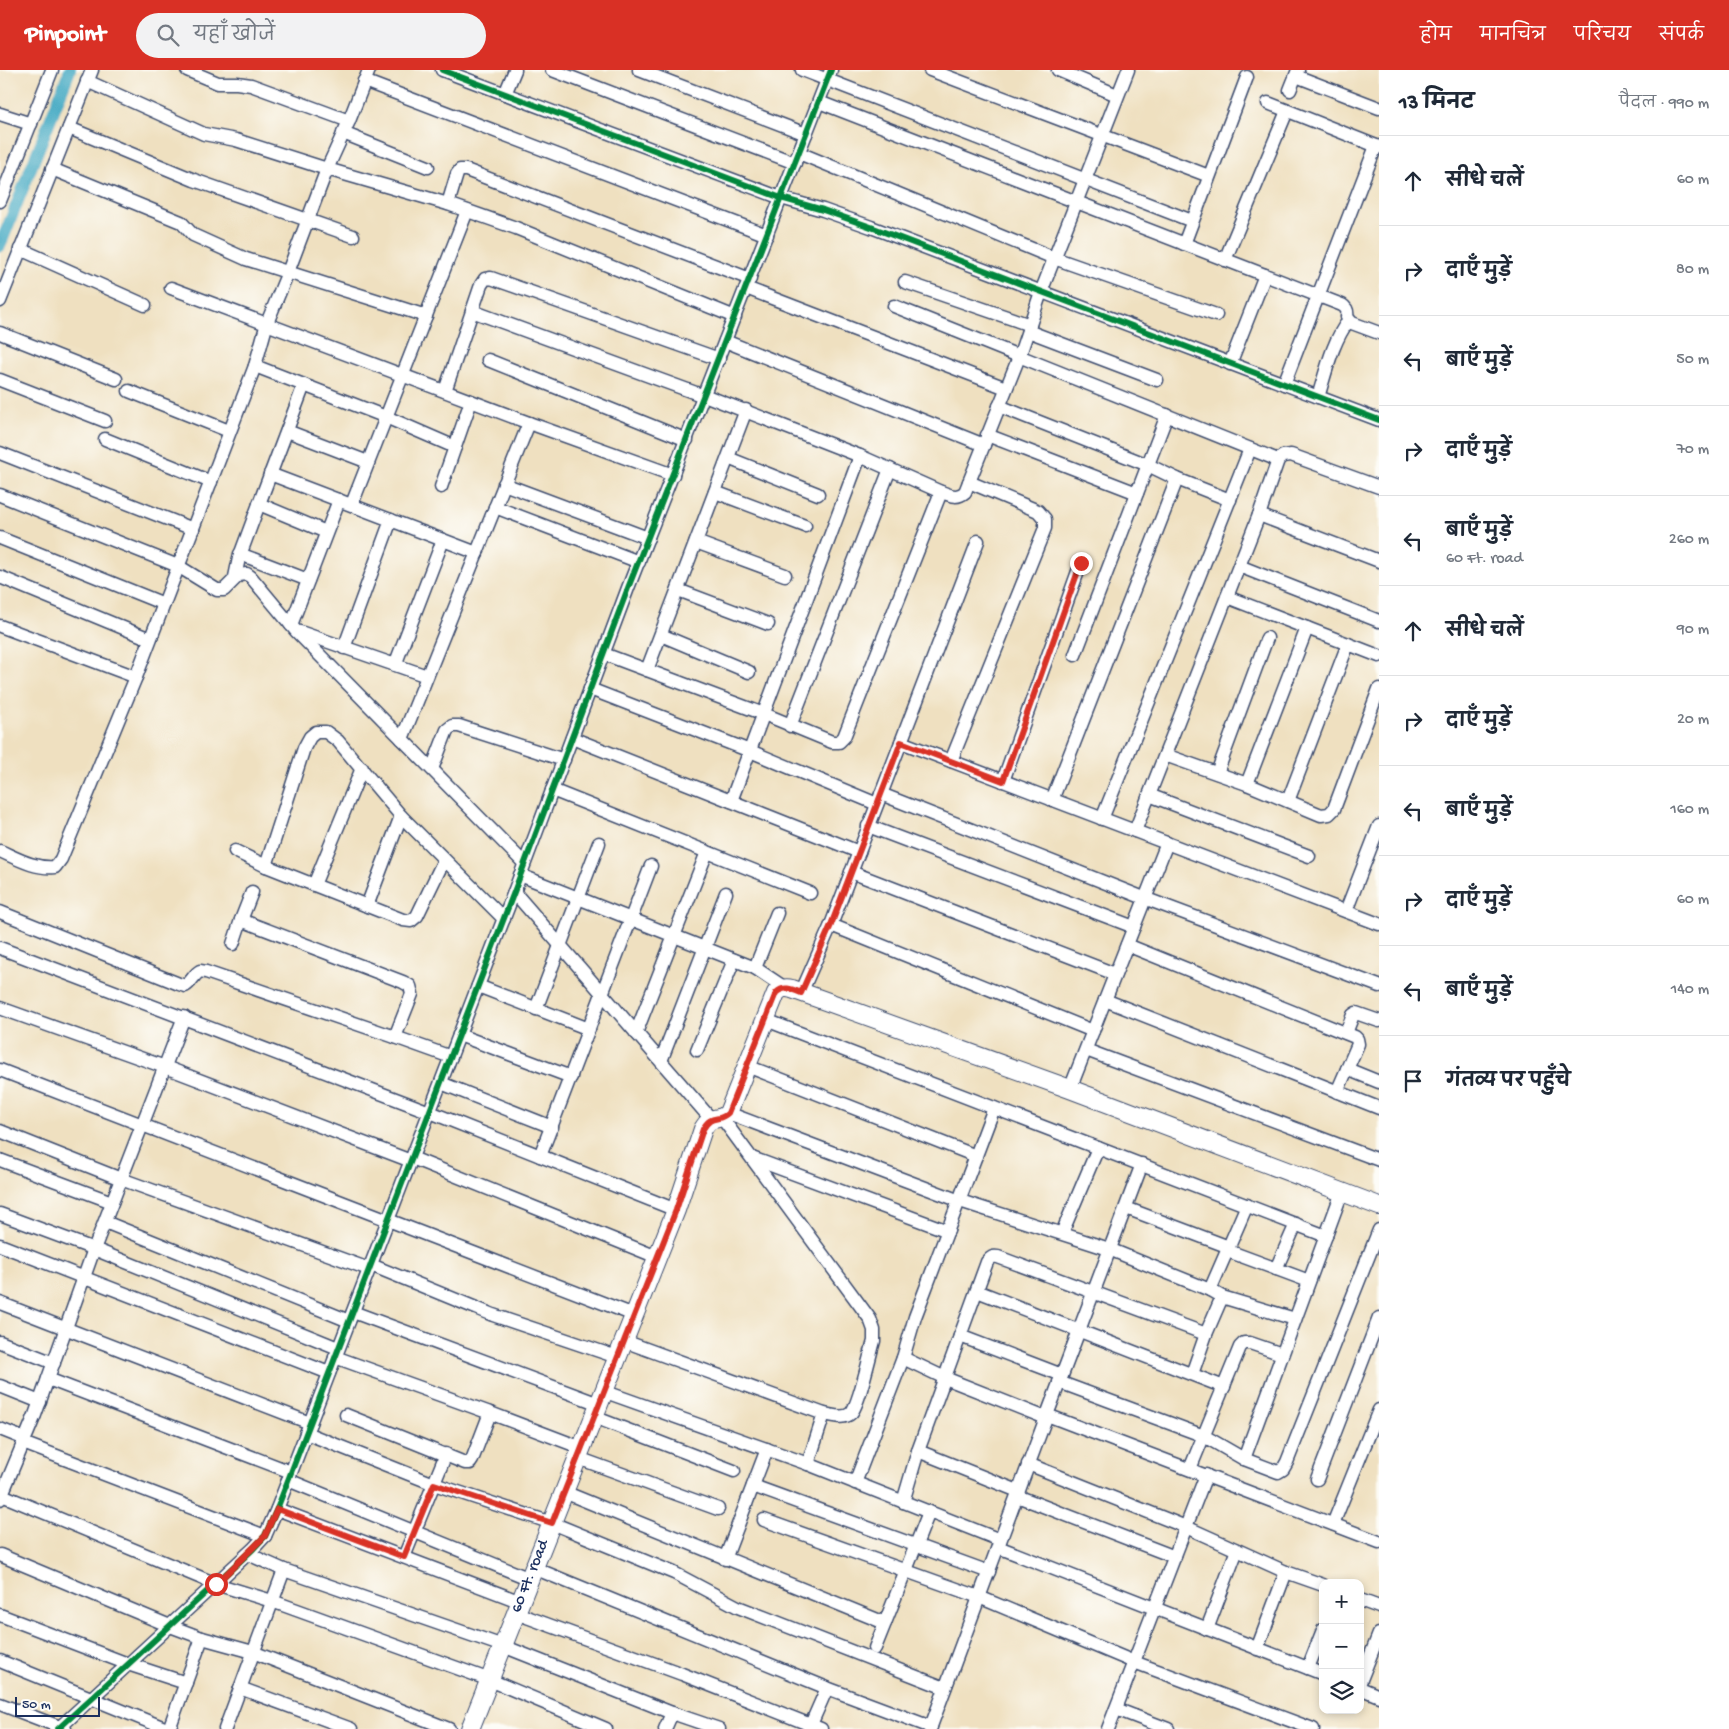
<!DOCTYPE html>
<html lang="hi">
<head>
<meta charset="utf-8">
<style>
  :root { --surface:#fff; --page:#f2f2f3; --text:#1f2937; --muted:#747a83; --line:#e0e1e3; --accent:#d93025 }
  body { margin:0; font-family:"Gochi Hand","Playpen Sans Deva",sans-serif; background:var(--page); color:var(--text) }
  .controls { position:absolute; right:15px; bottom:15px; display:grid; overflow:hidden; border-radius:10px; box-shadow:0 2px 8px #0003 }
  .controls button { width:45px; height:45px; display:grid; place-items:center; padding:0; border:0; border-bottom:1px solid var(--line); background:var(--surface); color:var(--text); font:25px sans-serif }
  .scale { position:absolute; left:15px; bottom:12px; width:85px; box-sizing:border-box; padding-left:5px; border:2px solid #1b2f5e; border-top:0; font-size:14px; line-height:18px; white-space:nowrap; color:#1b2f5e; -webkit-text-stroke:4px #fdfcf7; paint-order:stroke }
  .stop { position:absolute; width:15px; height:15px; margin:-11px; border:4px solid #d93025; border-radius:50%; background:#fff }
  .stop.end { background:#d93025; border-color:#fff; box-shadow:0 1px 5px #0008 }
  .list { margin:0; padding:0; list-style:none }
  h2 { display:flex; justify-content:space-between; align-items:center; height:65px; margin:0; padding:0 20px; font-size:21px }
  h2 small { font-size:16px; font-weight:400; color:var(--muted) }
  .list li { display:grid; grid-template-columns:32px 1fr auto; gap:15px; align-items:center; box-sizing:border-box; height:90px; padding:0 20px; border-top:1px solid var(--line) }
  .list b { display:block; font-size:19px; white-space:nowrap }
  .list p { margin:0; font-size:16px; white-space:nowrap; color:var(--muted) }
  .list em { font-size:16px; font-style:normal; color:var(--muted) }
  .icon { flex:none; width:28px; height:28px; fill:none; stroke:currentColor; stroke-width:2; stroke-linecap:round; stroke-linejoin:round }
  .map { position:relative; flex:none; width:1379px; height:1659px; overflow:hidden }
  header { display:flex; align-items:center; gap:30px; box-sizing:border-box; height:70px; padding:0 25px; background:var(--accent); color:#fff }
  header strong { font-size:24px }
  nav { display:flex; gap:28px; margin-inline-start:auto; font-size:18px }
  .search { width:350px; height:45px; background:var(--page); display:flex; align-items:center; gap:12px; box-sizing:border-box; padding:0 18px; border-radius:28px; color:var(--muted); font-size:19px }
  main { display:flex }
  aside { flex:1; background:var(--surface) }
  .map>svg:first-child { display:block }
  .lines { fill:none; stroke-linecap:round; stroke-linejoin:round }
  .canal { stroke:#43a9c3; stroke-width:12 }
  .street-casing { stroke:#3b4a6d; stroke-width:15 }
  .secondary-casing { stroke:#3b4a6d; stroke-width:20 }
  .street { stroke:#fff; stroke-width:12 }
  .secondary { stroke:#fff; stroke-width:18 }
  .cycleway-casing { stroke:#fdfcf7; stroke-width:9 }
  .cycleway { stroke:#00873e; stroke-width:6 }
  .route { stroke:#d93025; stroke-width:6 }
  .labels { text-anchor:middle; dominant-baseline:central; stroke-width:4; stroke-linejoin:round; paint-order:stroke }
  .street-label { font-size:16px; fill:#1b2f5e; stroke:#fdfcf7 }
</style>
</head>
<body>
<header>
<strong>Pinpoint</strong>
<div class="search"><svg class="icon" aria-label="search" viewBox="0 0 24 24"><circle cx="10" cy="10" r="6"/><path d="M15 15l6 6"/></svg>यहाँ खोजें</div>
<nav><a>होम</a><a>मानचित्र</a><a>परिचय</a><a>संपर्क</a></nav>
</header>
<main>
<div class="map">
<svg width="1379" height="1659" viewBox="0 0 1379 1659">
  <rect width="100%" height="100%" fill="#fdfcf7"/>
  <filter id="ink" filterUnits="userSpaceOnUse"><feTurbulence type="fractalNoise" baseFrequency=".02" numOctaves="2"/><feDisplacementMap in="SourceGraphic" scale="10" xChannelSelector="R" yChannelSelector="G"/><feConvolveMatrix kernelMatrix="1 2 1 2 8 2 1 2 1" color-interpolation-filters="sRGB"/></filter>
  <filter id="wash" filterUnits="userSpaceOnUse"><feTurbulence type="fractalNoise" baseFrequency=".0096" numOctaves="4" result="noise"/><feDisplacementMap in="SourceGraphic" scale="20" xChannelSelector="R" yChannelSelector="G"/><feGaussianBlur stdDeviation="1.12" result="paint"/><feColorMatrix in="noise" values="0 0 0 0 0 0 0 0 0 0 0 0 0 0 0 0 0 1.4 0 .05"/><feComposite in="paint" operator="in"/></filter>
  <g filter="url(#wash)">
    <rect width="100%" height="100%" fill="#efe0c0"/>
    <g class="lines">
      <polyline class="canal" points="0,176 70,0"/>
    </g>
  </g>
  <g filter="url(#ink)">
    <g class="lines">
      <g class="street-casing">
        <g id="street">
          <polyline points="187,0 218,13 237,13 251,15 349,51"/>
          <polyline points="442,0 781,128 823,140 871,157 1379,350"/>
          <polyline points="552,0 795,93"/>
          <polyline points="639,0 806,64"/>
          <polyline points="802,0 1192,151"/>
          <polyline points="930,0 1209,106"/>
          <polyline points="1058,0 1117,25"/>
          <polyline points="1296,6 1379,38"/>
          <polyline points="87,11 204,64 236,70 327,99 448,134 516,158 735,247"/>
          <polyline points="364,11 767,165"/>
          <polyline points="1290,20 1298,0"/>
          <polyline points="505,24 515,0"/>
          <path d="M819 32 1342 235C1347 238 1348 241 1347 247L1352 253 1379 263"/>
          <polyline points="1268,33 1379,77"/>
          <polyline points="0,44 31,54"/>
          <polyline points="69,58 194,110 353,166"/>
          <polyline points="343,63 428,97"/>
          <polyline points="799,83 1054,188 1216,245"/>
          <polyline points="52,99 181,152 193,165 246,189 426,246"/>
          <polyline points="0,131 52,0"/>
          <polyline points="448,134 457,104 460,100 466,100 750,209"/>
          <polyline points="1184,174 1247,7"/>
          <polyline points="20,179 145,235"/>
          <polyline points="1225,190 1287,41"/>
          <polyline points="905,212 1030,255"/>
          <polyline points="171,218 529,353 673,405"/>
          <polyline points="746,218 1006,318"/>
          <polyline points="0,231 92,0"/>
          <polyline points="894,236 1278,390"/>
          <polyline points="472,241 704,326"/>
          <polyline points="1028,261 1157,310"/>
          <polyline points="0,263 116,309"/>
          <polyline points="725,271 984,375"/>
          <polyline points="488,290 687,370"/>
          <polyline points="1230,294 1265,205"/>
          <polyline points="255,296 386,347 455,377"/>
          <polyline points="0,310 105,351"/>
          <polyline points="1284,314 1376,76"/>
          <polyline points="304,315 259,434 326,462"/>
          <polyline points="129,321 229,361"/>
          <polyline points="445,321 481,215 485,209 491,208 719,289"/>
          <path d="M704 325 860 386 941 422C950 425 957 429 965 422L1019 287 1041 222 1128 0"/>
          <path d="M1318 327C1326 302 1332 272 1349 250"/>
          <polyline points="999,336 1148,395 1177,409 1230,430"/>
          <polyline points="287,361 368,392"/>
          <polyline points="987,365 1137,423"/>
          <polyline points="105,369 211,412"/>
          <polyline points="0,383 193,459"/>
          <polyline points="728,388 818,424"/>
          <polyline points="270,404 477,483"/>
          <polyline points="504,414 648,468"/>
          <polyline points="441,417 471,331"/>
          <polyline points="715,422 805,456"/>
          <polyline points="0,425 178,496 217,520 224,520 239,505 247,504 251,507 296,561 524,793"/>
          <polyline points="352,434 467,141"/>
          <polyline points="495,437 639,492"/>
          <polyline points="1259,445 1379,491"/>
          <polyline points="0,468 164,534"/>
          <polyline points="696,472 785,505"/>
          <polyline points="240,484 308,510"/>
          <polyline points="1239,496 1379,551"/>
          <polyline points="0,507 150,569"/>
          <polyline points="235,507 239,488 259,434"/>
          <polyline points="678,520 768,554"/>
          <polyline points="1227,527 1379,586"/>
          <polyline points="291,555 339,430"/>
          <polyline points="0,556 136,607"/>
          <polyline points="300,562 427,606"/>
          <polyline points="661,565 749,602"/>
          <polyline points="344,578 391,450"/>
          <polyline points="604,584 764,644 832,672 839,672 844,667 941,422"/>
          <polyline points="1075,585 1167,345"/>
          <polyline points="395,595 443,470"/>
          <polyline points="647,600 746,340"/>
          <polyline points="590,619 750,681 877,734"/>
          <polyline points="790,656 890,399"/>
          <polyline points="572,668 859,782"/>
          <polyline points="402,669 529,353"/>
          <polyline points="901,672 1379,854"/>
          <polyline points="1165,685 1247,714 1321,745 1329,744 1334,739 1379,619"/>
          <polyline points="951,691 1045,458 1045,449 1038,441 969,412"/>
          <polyline points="432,699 447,660 452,656 459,656 564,690"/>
          <polyline points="1217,703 1267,568"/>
          <polyline points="1003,711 1081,493"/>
          <polyline points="1247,714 1307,558"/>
          <polyline points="552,720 810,823"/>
          <polyline points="881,724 1144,828 1379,916"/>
          <polyline points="1149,725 1309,786"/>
          <polyline points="1052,730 1177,409"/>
          <polyline points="731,731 860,386"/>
          <polyline points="1288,731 1348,574"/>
          <polyline points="1102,749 1250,379"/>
          <polyline points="868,756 1134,857"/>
          <polyline points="1135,761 1259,445 1278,390 1283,386 1291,385 1379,417"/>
          <path d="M0 781C18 789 35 799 55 797L61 789 136 607 255 296 267 253 288 202 327 99 349 51 369 0"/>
          <polyline points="235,781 266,796 403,850 411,851 417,846 444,790"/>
          <polyline points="266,796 304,678 310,667 316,662 326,662 338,671 401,746 504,849"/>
          <polyline points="851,802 1115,904"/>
          <polyline points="520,805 755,898 785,918"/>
          <polyline points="314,815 362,698"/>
          <polyline points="514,822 711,1049"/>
          <polyline points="367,836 401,746"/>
          <polyline points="1346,841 1379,756"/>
          <path d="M0 842 179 914 185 916C192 912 193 905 200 901L206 902 395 967 451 987"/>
          <polyline points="241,850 403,912 410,916 412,924 395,967"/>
          <polyline points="831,855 1093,961"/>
          <polyline points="233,874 241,850 252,822"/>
          <polyline points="1127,875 1355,967 1357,969 1358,974 1337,1022"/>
          <polyline points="0,878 430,1042 676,1140"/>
          <polyline points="755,898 777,843"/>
          <polyline points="478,916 589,959"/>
          <polyline points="801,923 831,855 978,471"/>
          <polyline points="1105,930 1379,1038"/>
          <polyline points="0,938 165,997 411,1091"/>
          <polyline points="536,939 599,773"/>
          <polyline points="766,950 1326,1166"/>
          <polyline points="636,963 707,782"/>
          <polyline points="1346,963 1353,945 1356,943 1379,951"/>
          <polyline points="459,965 571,1007"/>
          <polyline points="697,980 734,890"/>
          <polyline points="1086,980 1379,1090"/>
          <polyline points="661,991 726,823"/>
          <polyline points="747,996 976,1086"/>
          <polyline points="1347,999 1379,1012"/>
          <polyline points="0,1000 634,1245"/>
          <polyline points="441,1013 552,1057"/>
          <polyline points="1070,1019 1167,773"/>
          <polyline points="728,1043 960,1131 1109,1179 1210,1220 1222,1227 1295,1249"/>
          <polyline points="0,1061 121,1109 369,1199"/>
          <polyline points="540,1086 651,796"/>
          <polyline points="412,1088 657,1187"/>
          <polyline points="752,1088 948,1161"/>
          <polyline points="0,1090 112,1132"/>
          <polyline points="1126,1138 1229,1177"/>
          <polyline points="0,1144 94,1179 338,1278"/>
          <polyline points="105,1152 349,1251"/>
          <polyline points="1062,1163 1098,1078"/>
          <polyline points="0,1175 329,1303"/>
          <polyline points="1228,1181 1309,1211"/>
          <polyline points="371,1195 493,1245 617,1287"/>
          <polyline points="1276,1199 1296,1154"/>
          <polyline points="1210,1220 1247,1135"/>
          <polyline points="977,1221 1224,1317"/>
          <polyline points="0,1233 310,1353"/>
          <polyline points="353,1242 599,1334"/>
          <polyline points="960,1266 1062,1305"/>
          <path d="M624 1271 824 1344C832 1345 844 1350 851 1343 859 1335 870 1284 874 1271V1260L870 1249 722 1048"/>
          <polyline points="0,1272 54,1293"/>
          <polyline points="335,1287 490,1343 582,1378"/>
          <polyline points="903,1288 945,1308 1046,1348"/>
          <polyline points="1192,1304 1206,1264 1222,1227"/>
          <polyline points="48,1309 291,1402"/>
          <polyline points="1059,1312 1204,1366 1244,1389 1278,1402 1283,1399 1287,1392 1379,1160"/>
          <polyline points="0,1316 40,1332"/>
          <polyline points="603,1321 808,1394 1000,1470"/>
          <polyline points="346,1345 465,1393 470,1393 472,1390 490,1343"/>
          <polyline points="1047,1345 1142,1094"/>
          <polyline points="594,1347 734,1401"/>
          <polyline points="0,1359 25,1369"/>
          <polyline points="306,1363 434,1414 552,1453 674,1503 738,1537 945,1618"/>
          <polyline points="23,1373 265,1466"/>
          <polyline points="918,1381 1018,1421"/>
          <polyline points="578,1388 718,1439"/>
          <polyline points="1244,1389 1342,1122"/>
          <polyline points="808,1394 824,1344"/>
          <polyline points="1028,1394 1186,1457 1286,1502 1323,1515"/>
          <polyline points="1190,1399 1240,1277 1244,1273 1250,1273 1282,1284"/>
          <polyline points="1317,1409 1379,1248"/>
          <polyline points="288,1410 530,1509"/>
          <polyline points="855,1413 903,1288 915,1247 994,1038"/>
          <polyline points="753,1416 989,1502"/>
          <polyline points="564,1422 885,1553 929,1442"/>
          <polyline points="2,1425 216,1514 272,1531 490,1610 606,1659"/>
          <polyline points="1017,1426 1175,1487"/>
          <polyline points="0,1429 35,1345 94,1179 184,947"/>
          <path d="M903 1432 918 1381 987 1192C991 1187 993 1186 998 1187L1206 1264"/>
          <polyline points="277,1439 521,1532"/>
          <polyline points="764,1450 979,1527 1134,1592 1313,1659"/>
          <polyline points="1333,1454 1379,1340"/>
          <polyline points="998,1477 1323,1604"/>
          <polyline points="248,1484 284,1500"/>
          <polyline points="0,1485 170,1556 202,1568 253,1582 449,1659"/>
          <polyline points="404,1487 446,1384"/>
          <polyline points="725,1489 767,1379"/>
          <polyline points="534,1498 827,1618 931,1657"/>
          <polyline points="1360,1530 1379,1537"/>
          <polyline points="516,1543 682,1604 821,1659"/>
          <polyline points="0,1545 128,1594 186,1613"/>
          <polyline points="1207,1559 1237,1480"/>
          <polyline points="875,1578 885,1553"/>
          <polyline points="1257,1579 1286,1502"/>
          <polyline points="0,1591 167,1659"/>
          <polyline points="1308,1598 1323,1560"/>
          <polyline points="1360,1612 1379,1564"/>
          <polyline points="240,1618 351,1659"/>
          <polyline points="1360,1618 1379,1626"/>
          <polyline points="0,1634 65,1659"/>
          <polyline points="1116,1639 1168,1659"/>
          <polyline points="58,1659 253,1479 265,1466 277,1439 514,822 628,518 831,0"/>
          <polyline points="169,1659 202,1568"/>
          <polyline points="225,1659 284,1500 503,1576 672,1643 719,1659"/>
          <polyline points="665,1659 672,1643"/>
          <polyline points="809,1659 827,1618"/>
          <polyline points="930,1659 1047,1345 1379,1472"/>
          <polyline points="1108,1659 1206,1405"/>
        </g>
      </g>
      <g class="secondary-casing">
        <g id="secondary">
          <path id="s1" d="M470 1659 676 1140 703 1059C712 1043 718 1053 728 1043L776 923C781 918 785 917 792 919L1070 1019 1379 1136"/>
        </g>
      </g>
      <use href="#street" class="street"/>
      <use href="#secondary" class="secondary"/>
      <g class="cycleway-casing">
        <g id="cycleway">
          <polyline points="442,0 781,128 823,140 871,157 1379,350"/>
          <polyline points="58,1659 253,1479 265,1466 277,1439 514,822 628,518 831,0"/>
        </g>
      </g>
      <use href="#cycleway" class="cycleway"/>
    </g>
  </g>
  <g class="lines" filter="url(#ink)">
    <path class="route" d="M216 1514 265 1466 277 1439 404 1487 434 1414 552 1453 676 1140 703 1059C712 1043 718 1053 728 1043L776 923C784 915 792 919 801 923L831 855 901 672 1003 711 1081 493"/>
  </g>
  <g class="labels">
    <g class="street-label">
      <text stroke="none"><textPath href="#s1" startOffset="164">60 Ft. road</textPath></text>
    </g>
  </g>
</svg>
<div class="controls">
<button>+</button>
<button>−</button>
<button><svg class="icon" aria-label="layers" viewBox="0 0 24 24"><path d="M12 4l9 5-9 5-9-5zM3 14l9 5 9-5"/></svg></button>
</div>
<div class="scale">50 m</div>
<div class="stop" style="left:216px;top:1514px"></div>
<div class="stop end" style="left:1081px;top:493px"></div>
</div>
<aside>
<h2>13 मिनट<small>पैदल · 990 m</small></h2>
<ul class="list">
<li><svg class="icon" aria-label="ahead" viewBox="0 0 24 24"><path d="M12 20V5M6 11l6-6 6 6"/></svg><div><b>सीधे चलें</b></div><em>60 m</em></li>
<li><svg class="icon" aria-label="right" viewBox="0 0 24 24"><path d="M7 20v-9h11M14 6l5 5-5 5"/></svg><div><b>दाएँ मुड़ें</b></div><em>80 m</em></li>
<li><svg class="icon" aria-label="left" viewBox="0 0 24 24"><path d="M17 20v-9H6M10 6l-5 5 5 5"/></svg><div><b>बाएँ मुड़ें</b></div><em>50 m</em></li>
<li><svg class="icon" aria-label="right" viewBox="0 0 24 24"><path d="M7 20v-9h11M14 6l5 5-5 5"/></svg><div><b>दाएँ मुड़ें</b></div><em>70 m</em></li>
<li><svg class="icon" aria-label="left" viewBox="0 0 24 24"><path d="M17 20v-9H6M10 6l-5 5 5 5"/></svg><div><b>बाएँ मुड़ें</b><p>60 Ft. road</p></div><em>260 m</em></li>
<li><svg class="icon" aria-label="ahead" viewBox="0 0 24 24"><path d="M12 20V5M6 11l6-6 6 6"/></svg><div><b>सीधे चलें</b></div><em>90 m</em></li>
<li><svg class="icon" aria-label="right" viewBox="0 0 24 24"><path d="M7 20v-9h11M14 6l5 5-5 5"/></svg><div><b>दाएँ मुड़ें</b></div><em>20 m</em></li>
<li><svg class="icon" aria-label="left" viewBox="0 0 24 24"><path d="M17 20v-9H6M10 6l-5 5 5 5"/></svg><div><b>बाएँ मुड़ें</b></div><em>160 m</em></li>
<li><svg class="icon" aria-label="right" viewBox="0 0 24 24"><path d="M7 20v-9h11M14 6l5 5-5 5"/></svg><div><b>दाएँ मुड़ें</b></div><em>60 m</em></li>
<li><svg class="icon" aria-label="left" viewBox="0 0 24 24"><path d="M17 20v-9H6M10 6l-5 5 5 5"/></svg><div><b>बाएँ मुड़ें</b></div><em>140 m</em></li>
<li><svg class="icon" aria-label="arrive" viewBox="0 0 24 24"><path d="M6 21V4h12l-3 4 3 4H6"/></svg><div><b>गंतव्य पर पहुँचे</b></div></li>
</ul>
</aside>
</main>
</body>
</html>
